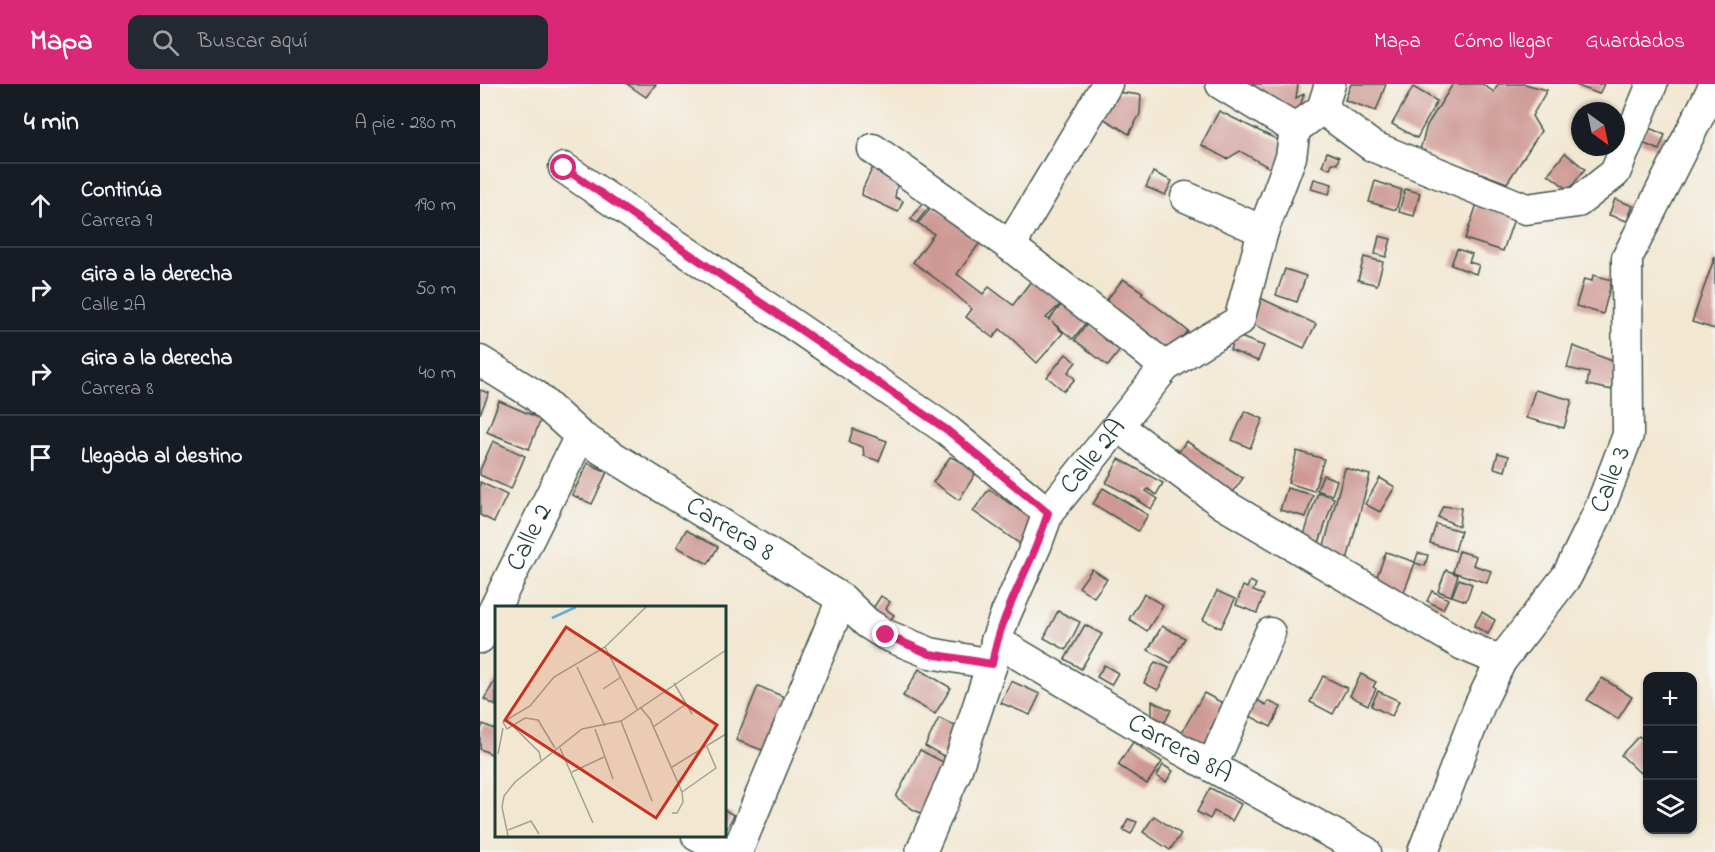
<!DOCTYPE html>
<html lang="es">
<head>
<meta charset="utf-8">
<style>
  :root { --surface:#171b24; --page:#242831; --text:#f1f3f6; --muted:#9ea1a6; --line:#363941; --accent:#db2777 }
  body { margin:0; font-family:"Indie Flower",sans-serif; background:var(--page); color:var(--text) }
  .controls { position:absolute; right:18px; bottom:18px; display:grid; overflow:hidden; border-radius:12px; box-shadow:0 2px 4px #0004 }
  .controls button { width:54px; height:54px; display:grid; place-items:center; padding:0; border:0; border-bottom:2px solid var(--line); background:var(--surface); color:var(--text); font:30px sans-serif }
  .compass { position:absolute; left:1091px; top:18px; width:54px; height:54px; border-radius:50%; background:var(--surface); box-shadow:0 2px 4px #0004; rotate:147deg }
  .stop { position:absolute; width:18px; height:18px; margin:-14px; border:4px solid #db2777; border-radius:50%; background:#fff }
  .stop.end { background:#db2777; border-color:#fff; box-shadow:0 2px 6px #0008 }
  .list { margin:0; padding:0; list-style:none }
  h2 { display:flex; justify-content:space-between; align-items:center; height:78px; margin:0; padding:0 24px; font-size:26px }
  h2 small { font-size:20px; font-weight:400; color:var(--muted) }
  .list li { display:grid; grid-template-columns:39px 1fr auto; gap:18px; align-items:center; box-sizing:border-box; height:84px; padding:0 24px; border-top:2px solid var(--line) }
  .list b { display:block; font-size:22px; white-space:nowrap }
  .list p { margin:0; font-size:20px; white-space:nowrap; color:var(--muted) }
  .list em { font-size:20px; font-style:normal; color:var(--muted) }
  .icon { flex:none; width:33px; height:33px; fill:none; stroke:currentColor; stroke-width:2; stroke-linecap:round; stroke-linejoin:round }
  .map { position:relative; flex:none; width:1235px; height:768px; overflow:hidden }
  header { display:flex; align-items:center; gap:36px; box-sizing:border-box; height:84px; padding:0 30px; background:var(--accent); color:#fff }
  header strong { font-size:28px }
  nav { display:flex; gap:33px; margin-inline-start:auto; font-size:21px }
  .search { width:420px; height:54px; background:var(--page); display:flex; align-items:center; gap:15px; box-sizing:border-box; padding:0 21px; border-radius:12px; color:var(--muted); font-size:22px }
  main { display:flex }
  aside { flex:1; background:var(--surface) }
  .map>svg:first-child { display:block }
  .building { fill:#ce9893 }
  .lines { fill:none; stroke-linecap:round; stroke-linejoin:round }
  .minor-casing { stroke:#3f564c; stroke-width:33 }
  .minor { stroke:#fff; stroke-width:30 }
  .route { stroke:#db2777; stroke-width:8 }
  .labels { text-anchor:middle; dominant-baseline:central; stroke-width:4.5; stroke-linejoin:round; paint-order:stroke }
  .street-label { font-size:27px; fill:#1f3d34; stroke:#f6f6f2 }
  .inset-river { fill:none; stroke:#64b0dd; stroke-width:3 }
  .inset-road { fill:none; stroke:#9ea392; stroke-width:1.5 }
  .view { fill:#c8321e; fill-opacity:0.15; stroke:#c8321e; stroke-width:3 }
  .inset-edge { fill:none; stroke:#1f3d34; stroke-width:3 }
</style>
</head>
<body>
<header>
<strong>Mapa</strong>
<div class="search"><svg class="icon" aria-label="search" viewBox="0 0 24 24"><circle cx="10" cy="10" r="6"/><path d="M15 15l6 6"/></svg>Buscar aquí</div>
<nav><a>Mapa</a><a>Cómo llegar</a><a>Guardados</a></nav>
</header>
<main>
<aside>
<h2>4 min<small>A pie · 280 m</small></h2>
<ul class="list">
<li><svg class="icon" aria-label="ahead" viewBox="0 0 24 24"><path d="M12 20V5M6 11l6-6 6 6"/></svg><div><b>Continúa</b><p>Carrera 9</p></div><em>190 m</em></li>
<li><svg class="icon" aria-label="right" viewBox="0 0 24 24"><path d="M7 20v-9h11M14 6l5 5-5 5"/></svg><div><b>Gira a la derecha</b><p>Calle 2A</p></div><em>50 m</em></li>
<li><svg class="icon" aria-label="right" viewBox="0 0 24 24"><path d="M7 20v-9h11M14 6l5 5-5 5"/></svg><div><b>Gira a la derecha</b><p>Carrera 8</p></div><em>40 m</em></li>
<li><svg class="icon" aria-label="arrive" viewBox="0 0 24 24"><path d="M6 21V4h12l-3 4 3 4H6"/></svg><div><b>Llegada al destino</b></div></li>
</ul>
</aside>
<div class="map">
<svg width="1235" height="768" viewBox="0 0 1235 768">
  <rect width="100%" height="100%" fill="#f6f6f2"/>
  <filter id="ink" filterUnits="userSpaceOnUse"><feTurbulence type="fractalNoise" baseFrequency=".0167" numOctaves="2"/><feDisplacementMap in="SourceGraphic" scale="12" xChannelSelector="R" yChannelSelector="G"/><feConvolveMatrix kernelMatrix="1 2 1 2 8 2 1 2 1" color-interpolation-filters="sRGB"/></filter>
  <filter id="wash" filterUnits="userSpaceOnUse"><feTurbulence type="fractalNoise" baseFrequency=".008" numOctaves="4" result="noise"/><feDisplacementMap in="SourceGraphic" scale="24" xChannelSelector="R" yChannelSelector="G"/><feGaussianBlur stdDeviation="1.35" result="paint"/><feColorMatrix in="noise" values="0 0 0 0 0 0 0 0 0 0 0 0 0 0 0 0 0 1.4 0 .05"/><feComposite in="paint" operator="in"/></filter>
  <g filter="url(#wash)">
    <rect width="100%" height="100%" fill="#f2e7d1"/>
    <g id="blocks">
      <g class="building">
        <polygon points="147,0 176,0 166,13"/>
        <polygon points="760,0 818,0 816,14 824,10 818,29"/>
        <polygon points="871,0 906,0 896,27 865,16"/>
        <polygon points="973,0 1002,0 1014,8 1018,0 1045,0 1067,6 1052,32 1061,47 1027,99 940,66 947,41"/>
        <polygon points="1093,0 1124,0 1119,10"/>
        <polygon points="933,3 957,17 937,54 912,40"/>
        <polygon points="636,8 661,11 660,30 649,50 621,33"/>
        <polygon points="739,27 808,61 795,87 760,67 747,75 721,61"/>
        <polygon points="1167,43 1185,51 1179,66 1160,58"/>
        <polygon points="847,68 859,73 857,80 852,79 850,85 842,82"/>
        <polygon points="1085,69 1105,85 1089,106 1068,90"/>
        <polygon points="393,83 418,95 415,113 423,117 418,128 382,111 383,104"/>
        <polygon points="673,88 692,97 685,111 666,103"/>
        <polygon points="834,95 852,100 849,110 831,105"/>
        <polygon points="895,97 922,106 916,126 889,118"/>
        <polygon points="925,105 940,109 934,132 919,128"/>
        <polygon points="1135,115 1153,122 1147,137 1129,131"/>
        <polygon points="443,119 449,123 436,139 431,135"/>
        <polygon points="997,120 1035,132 1023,167 985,155"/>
        <polygon points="453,122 502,156 477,190 503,210 509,203 533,221 557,189 585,216 566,234 569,236 585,216 609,235 593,255 572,238 583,249 557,279 532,255 520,245 513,254 486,233 492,225 467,203 433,178 454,150 438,139"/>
        <polygon points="899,152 911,155 906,173 895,170"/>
        <polygon points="977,165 992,170 989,178 999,181 996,190 971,181"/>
        <polygon points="1235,172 1235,245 1212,238"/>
        <polygon points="884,173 903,178 897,201 878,196"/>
        <polygon points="805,185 826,192 817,218 796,211"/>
        <polygon points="1113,191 1132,196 1123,230 1096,222 1104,195 1112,197"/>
        <polygon points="643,195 663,208 661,210 708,247 683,279 618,227"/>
        <polygon points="778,213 836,240 824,264 766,237"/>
        <polygon points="608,239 641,265 628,282 595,256"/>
        <polygon points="755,251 784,262 778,277 750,266"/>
        <polygon points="1093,262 1135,278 1133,306 1107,301 1109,289 1087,284"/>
        <polygon points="586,270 596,278 588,288 595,295 584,307 567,293"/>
        <polygon points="0,306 9,309 0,330"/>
        <polygon points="1055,306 1092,316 1084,344 1046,334"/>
        <polygon points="19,317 61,335 49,365 7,348"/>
        <polygon points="765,327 783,335 770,364 752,356"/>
        <polygon points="373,345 407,357 399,377 384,372 383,363 369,358"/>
        <polygon points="13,357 45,372 31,405 0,391 0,386"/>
        <polygon points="706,357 763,394 747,417 691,380"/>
        <polygon points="817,367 844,375 834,407 808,399"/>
        <polygon points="1018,369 1029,372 1025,387 1014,384"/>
        <polygon points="470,373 499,384 479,416 453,398"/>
        <polygon points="639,375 683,399 676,411 668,405 666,407 678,415 671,425 658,417 661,417 626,399"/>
        <polygon points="108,379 127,388 112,420 92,411"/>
        <polygon points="865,384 890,391 867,476 842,469"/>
        <polygon points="843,391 857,396 852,411 837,406"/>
        <polygon points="900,394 915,403 900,428 885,420"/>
        <polygon points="0,398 27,411 14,438 0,431"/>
        <polygon points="623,404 668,431 658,447 613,420"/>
        <polygon points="807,404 833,411 826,433 800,426"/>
        <polygon points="509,405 562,442 546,464 493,427"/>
        <polygon points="838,408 854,414 839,459 823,454"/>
        <polygon points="963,422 981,424 979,442 958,433"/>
        <polygon points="956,440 981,447 975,467 950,459"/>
        <polygon points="206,446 238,463 228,480 197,463"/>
        <polygon points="979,467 996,472 993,481 1011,487 1007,499 973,488"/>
        <polygon points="906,468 935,478 938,469 948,471 945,482 935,479 924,508 895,498"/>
        <polygon points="612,485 627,495 614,513 599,503"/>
        <polygon points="966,486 978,491 971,512 958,507"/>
        <polygon points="979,495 992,500 986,517 972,512"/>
        <polygon points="770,497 776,500 773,507 784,511 777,529 756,521 763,502 767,504"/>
        <polygon points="737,507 755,515 741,544 723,536"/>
        <polygon points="952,507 968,515 963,525 947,517"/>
        <polygon points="664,510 683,521 667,547 649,535"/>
        <polygon points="401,512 410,518 406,525 414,531 404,546 386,535"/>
        <polygon points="578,527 600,538 586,566 564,554"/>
        <polygon points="1002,528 1015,536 1008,550 994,542"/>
        <polygon points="605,541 622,550 601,585 585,575"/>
        <polygon points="682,542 705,554 691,579 668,566"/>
        <polygon points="675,578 689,584 678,606 664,599"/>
        <polygon points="624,581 638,589 631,601 617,593"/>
        <polygon points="439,585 471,604 455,630 423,612"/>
        <polygon points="881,590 896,598 893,603 896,605 888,621 870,612"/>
        <polygon points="843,592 867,604 853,630 830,618"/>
        <polygon points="1122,594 1152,613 1138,635 1107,616"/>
        <polygon points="16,595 16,622 4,615"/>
        <polygon points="531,597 560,610 550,631 521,619"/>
        <polygon points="278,602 309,615 287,668 256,656"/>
        <polygon points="898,607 919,617 912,632 891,622"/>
        <polygon points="724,609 750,623 730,645 735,649 726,672 701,650"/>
        <polygon points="770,612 786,621 788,617 801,623 791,643 762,628"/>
        <polygon points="672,617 691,626 685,638 672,632"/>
        <polygon points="459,634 485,647 471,676 445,662"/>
        <polygon points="3,640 16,646 16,672 0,665 0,648"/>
        <polygon points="1159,652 1168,660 1168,681 1160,689 1141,671"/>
        <polygon points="653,658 682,678 667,700 638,681"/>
        <polygon points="440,666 467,680 448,732 434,726 416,713"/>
        <polygon points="683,681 693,687 686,698 677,692"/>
        <polygon points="730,704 761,720 752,737 734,727 730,735 717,728"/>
        <polygon points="244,726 254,731 244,749"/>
        <polygon points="674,732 701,750 690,766 663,748"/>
        <polygon points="648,735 657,738 651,750 643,746"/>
      </g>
    </g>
  </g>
  <g filter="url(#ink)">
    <use href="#blocks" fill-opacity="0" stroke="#3f564c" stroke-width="1.5"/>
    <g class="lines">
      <g class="minor-casing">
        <g id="minor">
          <polyline points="741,0 815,45"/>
          <polyline points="842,25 892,62 1046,125 1098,118 1135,89 1172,0"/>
          <polyline points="842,25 850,0"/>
          <polyline points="393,65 530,162 662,264 685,283"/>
          <polyline points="84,84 467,346 568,429"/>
          <polyline points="706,113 783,147"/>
          <polyline points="530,162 627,0"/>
          <path id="s1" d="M0 277 55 311 100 352 362 515 387 539 406 551 450 569 512 580"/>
          <polyline points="638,342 743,420 983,561 1021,577"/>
          <path id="s2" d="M0 554 100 352"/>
          <path id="s3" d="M516 557 669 648 886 768"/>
          <polyline points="732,682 790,549"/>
          <polyline points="217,752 250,768"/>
          <polyline points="257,768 362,515"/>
          <path id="s4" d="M441 768 476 688 512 580 516 557 525 532 556 462 568 429 685 283 725 257 759 237 783 147 811 73 815 45 842 25"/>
          <path id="s5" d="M943 768 1000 620 1021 577 1087 492 1118 429 1148 351 1147 174 1235 0"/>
        </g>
      </g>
      <use href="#minor" class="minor"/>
    </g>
  </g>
  <g class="lines" filter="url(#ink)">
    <path class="route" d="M84 84 467 346 568 429C564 441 560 453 555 465 538 505 520 536 512 580L450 570 406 551"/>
  </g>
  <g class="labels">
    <g class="street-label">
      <text stroke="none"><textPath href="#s4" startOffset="435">Calle 2A</textPath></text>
      <text stroke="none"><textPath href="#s5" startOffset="420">Calle 3</textPath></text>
      <text stroke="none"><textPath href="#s1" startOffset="302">Carrera 8</textPath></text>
      <text stroke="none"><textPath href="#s2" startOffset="112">Calle 2</textPath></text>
      <text stroke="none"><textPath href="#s3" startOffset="213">Carrera 8A</textPath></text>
    </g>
  </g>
  <g transform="translate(15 522)">
    <rect width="231" height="231" fill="#f2e7d1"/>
    <path class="inset-river" d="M57 12 81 1"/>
    <path class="inset-road" d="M110 41 142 103M82 61 110 120M179 77 197 108M108 83 126 71M145 101 155 113 187 186 188 196 182 207H177M126 115 157 195M18 120 44 146 46 154M158 121 191 98M100 123 118 173M60 142 43 114 30 112 12 123 8 116 35 100 59 71 110 41 151 1M65 142 98 217M3 148 8 122M177 161 231 128M77 166 109 151M187 186 221 162 212 141M13 224 36 215 44 228M13 230 7 201 9 190 20 176 87 123 126 115 231 44"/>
    <path class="view" d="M71 21 222 119 161 212 10 114Z"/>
    <rect width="231" height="231" class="inset-edge"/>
  </g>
</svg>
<div class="controls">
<button>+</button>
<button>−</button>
<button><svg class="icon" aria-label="layers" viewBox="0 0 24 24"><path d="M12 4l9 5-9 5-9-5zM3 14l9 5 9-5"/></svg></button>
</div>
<svg class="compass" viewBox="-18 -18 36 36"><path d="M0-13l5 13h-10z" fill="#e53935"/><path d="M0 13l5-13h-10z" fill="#9ea1a6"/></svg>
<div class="stop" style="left:84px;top:84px"></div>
<div class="stop end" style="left:406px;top:551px"></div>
</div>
</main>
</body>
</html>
